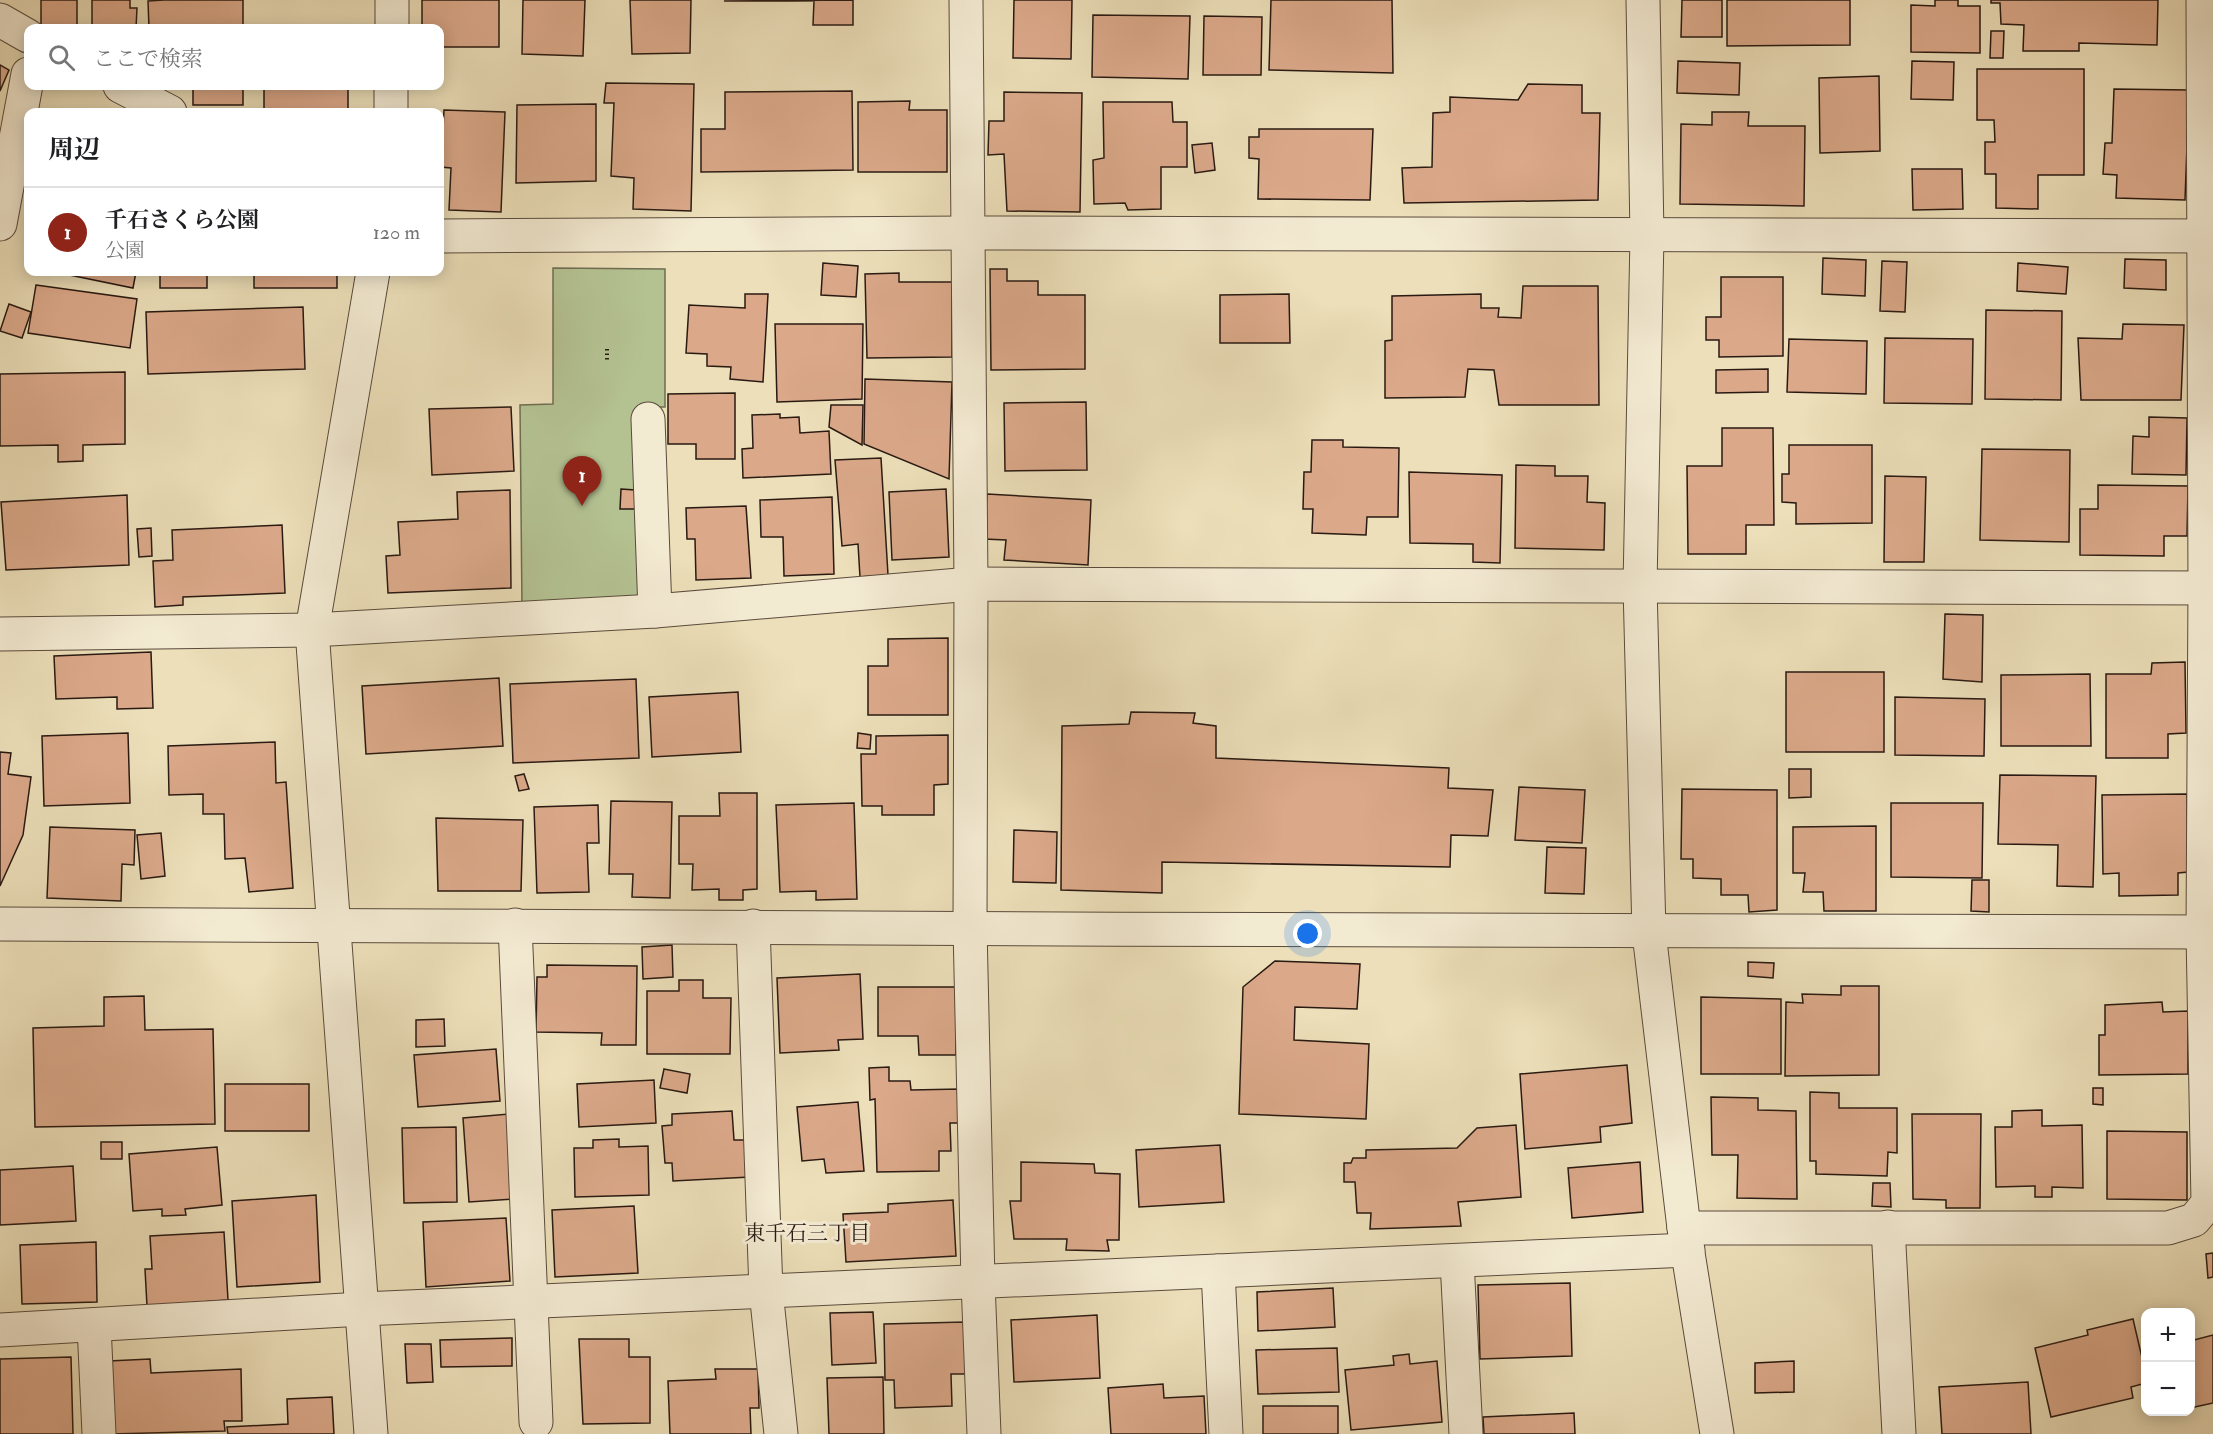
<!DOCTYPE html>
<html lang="ja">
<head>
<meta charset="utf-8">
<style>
  :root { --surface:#fff; --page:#f2f2f2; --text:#202124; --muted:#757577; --line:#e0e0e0; --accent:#8f2418 }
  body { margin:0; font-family:"IM FELL Double Pica","Noto Serif JP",serif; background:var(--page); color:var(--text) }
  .controls { position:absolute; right:18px; bottom:18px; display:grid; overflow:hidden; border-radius:12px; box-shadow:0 3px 15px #0003 }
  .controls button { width:54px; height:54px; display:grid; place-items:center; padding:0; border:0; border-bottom:2px solid var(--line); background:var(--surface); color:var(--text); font:30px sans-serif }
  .you { position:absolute; left:1308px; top:934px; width:21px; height:21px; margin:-15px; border:4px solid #fff; border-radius:50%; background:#1a73e8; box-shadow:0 0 0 9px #1a73e833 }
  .badge { display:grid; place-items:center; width:39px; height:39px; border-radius:50%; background:var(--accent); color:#fff; font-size:20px; font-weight:700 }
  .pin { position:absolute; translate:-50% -50px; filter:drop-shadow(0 2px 3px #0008) }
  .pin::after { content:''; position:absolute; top:32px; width:21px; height:18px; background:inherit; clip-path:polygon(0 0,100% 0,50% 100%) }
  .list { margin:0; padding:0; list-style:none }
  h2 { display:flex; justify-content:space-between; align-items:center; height:78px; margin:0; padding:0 24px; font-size:26px }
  h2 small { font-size:20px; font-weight:400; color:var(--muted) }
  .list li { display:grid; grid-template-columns:39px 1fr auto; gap:18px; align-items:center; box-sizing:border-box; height:90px; padding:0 24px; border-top:2px solid var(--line) }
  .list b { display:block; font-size:22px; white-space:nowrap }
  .list p { margin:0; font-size:20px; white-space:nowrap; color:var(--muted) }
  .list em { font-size:20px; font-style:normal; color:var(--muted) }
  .icon { flex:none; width:33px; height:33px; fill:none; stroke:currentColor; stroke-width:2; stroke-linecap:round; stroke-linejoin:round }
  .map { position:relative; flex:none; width:2213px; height:1434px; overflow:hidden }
  .search { position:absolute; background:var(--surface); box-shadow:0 3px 15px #0003; left:24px; top:24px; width:420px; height:66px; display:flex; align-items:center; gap:15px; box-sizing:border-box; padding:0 21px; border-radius:12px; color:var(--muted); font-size:22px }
  .panel { position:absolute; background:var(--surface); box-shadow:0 3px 15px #0003; left:24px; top:108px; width:420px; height:168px; border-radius:12px }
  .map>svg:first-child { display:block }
  .green { fill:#b4c292; stroke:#6e6e52; stroke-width:1.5 }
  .building { fill:#dba98a; stroke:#291a12; stroke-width:1.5 }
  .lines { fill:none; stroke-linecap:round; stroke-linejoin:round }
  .minor-casing { stroke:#5a4b3c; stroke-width:35 }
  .path { stroke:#291a12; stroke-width:4; stroke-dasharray:1.5 3; stroke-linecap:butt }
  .minor { stroke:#f3ead2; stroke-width:33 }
  .labels { text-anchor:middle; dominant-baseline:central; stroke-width:6; stroke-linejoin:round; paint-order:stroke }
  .neighbourhood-label { font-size:21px; fill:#291a12; stroke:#f3ead2 }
</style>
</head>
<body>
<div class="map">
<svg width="2213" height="1434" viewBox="0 0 2213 1434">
  <rect width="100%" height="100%" fill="#ecdfb9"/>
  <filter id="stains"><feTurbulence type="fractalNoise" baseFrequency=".00333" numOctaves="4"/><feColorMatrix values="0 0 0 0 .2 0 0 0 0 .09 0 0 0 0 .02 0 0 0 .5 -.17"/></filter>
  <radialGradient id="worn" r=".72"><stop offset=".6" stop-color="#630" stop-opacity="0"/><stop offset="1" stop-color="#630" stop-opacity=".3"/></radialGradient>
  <polygon class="green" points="553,268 665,269 665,407 641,407 645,605 522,608 520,405 553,404"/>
  <g class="building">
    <polygon points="41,0 77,0 77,25 41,26"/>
    <polygon points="92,0 130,0 130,8 137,8 136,28 92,28"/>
    <polygon points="164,0 243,0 243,28 149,28 148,1"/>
    <polygon points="422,0 499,0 499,47 440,47 440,28 422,28"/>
    <polygon points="523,0 585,0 583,56 522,54"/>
    <polygon points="630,0 691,0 690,53 632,54"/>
    <polygon points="853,0 853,25 813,25 814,1 724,1"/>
    <polygon points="1014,0 1072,0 1071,59 1013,58"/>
    <polygon points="1271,0 1392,0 1393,73 1269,70"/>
    <polygon points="1682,0 1722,0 1722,37 1681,37"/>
    <polygon points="1727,0 1850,0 1850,45 1727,46"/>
    <polygon points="1935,0 1958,0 1958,6 1980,6 1980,53 1911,52 1911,5 1935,6"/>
    <polygon points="1991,0 2158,0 2157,45 2079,43 2079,51 2023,51 2024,25 2001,24 2000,3 1991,3"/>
    <polygon points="1093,15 1190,16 1188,79 1092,77"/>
    <polygon points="1204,16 1262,17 1261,75 1203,75"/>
    <polygon points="1991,31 2004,31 2003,58 1990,58"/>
    <polygon points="1678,61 1740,63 1739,95 1677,93"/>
    <polygon points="1912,61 1954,62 1953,100 1911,99"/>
    <polygon points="0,65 9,70 0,91"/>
    <polygon points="1977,69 2084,69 2084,175 2038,175 2038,209 1996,208 1996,174 1985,174 1985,142 1995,142 1994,120 1977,120"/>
    <polygon points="1879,76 1880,151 1820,153 1819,78"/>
    <polygon points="606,83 694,84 691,211 633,209 634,178 611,176 614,103 604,103"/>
    <polygon points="1528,84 1582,85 1582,113 1600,113 1598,200 1404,203 1402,168 1432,167 1433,113 1450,112 1450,97 1518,100"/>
    <rect x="193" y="86" width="50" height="19"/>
    <polygon points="316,86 348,86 348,112 264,112 264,87 316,87"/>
    <polygon points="2114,89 2189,90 2185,200 2116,198 2117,175 2103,174 2105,143 2112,143"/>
    <polygon points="852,91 853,170 701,172 701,129 725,129 725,92"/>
    <polygon points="1004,92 1082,93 1080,212 1007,211 1004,154 988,155 989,121 1004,121"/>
    <polygon points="910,101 909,110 947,110 947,172 858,172 858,102"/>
    <polygon points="1103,102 1172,102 1173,122 1187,122 1187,167 1161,167 1161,209 1128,210 1125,203 1094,204 1093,160 1104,158"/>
    <polygon points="596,104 596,181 516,183 517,105"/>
    <polygon points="444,110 505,112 501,212 449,210 451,168 441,167"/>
    <polygon points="1712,112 1749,112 1748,126 1805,126 1804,206 1680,204 1681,124 1712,125"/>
    <polygon points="1259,129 1373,129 1370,200 1258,199 1259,159 1249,158 1249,137 1259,137"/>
    <polygon points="1212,143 1215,170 1195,173 1192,145"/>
    <polygon points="1912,169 1962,169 1963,209 1913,210"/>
    <polygon points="1823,258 1866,260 1865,296 1822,294"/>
    <polygon points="2125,259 2166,260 2166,290 2124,288"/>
    <polygon points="1882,261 1907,262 1905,312 1880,311"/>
    <polygon points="823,263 858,266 856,297 821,295"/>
    <polygon points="2018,263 2068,267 2066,294 2017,291"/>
    <polygon points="990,269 1007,269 1007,281 1038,281 1038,295 1085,295 1085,369 991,370"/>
    <polygon points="55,272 136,272 133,288"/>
    <rect x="160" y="272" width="47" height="16"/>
    <rect x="254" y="272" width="83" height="16"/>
    <polygon points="899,273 899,282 952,282 952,357 867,358 865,274"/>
    <polygon points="1721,277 1783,277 1783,356 1719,357 1719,340 1706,340 1706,317 1721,317"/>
    <polygon points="36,285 137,299 130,348 28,333"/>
    <polygon points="1523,286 1598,286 1599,405 1499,405 1494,370 1468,369 1465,397 1385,398 1385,341 1392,340 1392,296 1481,294 1481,308 1499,308 1498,317 1521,318"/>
    <polygon points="745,294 768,294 763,382 730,379 731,367 707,366 707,354 686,353 689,305 745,308"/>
    <polygon points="1289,294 1290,343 1220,343 1220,295"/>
    <polygon points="9,304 31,312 22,338 0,331"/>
    <polygon points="303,307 305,369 148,374 146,312"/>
    <polygon points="1986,310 2062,311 2061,400 1985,399"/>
    <polygon points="775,324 863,324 862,399 777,402"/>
    <polygon points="2123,324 2184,325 2181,400 2081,400 2078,338 2122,339"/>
    <polygon points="1885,338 1973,339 1972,404 1884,403"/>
    <polygon points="1789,339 1867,341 1866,394 1787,392"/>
    <polygon points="1768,369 1768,392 1716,393 1716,370"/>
    <polygon points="125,372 125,444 83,445 83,461 58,462 58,445 0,446 0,374"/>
    <polygon points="865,379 952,382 949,479 864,444"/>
    <polygon points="735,393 735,459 696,459 696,444 668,444 668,394"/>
    <polygon points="1086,402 1087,470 1005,471 1004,403"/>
    <polygon points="831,405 863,405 862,445 829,427"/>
    <polygon points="511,407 514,471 432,475 429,409"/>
    <polygon points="780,414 780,418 799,417 800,433 829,431 831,474 743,478 742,449 753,448 752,415"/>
    <polygon points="2149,417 2187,418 2186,475 2132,474 2133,436 2149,437"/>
    <polygon points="1722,428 1773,428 1774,525 1746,525 1746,554 1688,554 1687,466 1722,466"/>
    <polygon points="1312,440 1343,440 1343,447 1399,448 1398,517 1367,517 1366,535 1312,533 1313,509 1303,509 1304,472 1311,472"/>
    <polygon points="1789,445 1872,445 1872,523 1796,524 1796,503 1782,502 1782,474 1789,474"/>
    <polygon points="1982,449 2070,450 2069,542 1980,540"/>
    <polygon points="881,458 888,575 860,577 858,544 842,546 835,460"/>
    <polygon points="1516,465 1555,466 1555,476 1588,476 1587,502 1605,503 1604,550 1515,548"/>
    <polygon points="1409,472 1502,475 1500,563 1473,562 1473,544 1410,543"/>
    <polygon points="1885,476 1926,477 1924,562 1884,562"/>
    <polygon points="2098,485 2188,486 2187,536 2164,536 2164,556 2080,555 2080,509 2098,509"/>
    <polygon points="621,489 635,490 635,509 620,509"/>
    <polygon points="946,489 949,557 892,560 889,492"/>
    <polygon points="510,490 511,588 388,593 386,556 400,555 398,522 458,519 457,492"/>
    <polygon points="987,494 1091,500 1088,565 1004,560 1006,540 984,539"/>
    <polygon points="127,495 129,565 6,570 1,502"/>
    <polygon points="832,497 834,574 784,576 783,537 761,537 760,500"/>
    <polygon points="746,506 751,578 696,580 695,539 687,539 686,508"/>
    <polygon points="282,525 285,593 183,597 183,605 155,607 153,561 173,560 172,530"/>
    <polygon points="151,528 152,556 139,557 137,529"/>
    <polygon points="1945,614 1983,615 1982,682 1943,679"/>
    <polygon points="948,638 948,715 868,715 868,666 888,666 888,639"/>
    <polygon points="151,652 153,708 117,709 117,697 56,699 54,656"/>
    <polygon points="2185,662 2186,733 2168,734 2168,758 2106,758 2106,674 2151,674 2152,663"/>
    <rect x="1786" y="672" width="98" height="80"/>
    <polygon points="2090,674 2091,746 2001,746 2001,675"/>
    <polygon points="499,678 503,746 366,754 362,686"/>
    <polygon points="636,679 639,758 513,763 510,684"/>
    <polygon points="738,692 741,752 652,757 649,697"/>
    <polygon points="1895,697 1985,699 1984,756 1895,755"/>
    <polygon points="1131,712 1195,713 1193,723 1216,726 1216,758 1449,768 1448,788 1493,790 1488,836 1451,835 1450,867 1162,862 1162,893 1061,890 1062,726 1129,724"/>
    <polygon points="128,733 130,803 44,806 42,736"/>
    <polygon points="858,733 871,735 870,749 857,748"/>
    <polygon points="948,735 948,784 934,785 934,815 882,815 882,806 862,806 861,754 876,754 876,736"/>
    <polygon points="275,742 276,783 286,782 293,888 249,892 245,858 225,859 224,814 203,814 203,794 169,795 168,746"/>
    <polygon points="0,752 11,753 8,774 31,777 23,835 0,886"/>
    <polygon points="1789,769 1811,769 1811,797 1789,798"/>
    <polygon points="524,774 529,789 519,791 515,776"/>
    <polygon points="2000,775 2096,776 2093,887 2057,886 2058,845 1998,844"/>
    <polygon points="1519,787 1585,790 1582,843 1515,840"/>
    <polygon points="1682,789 1777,790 1777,910 1749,912 1748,895 1721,895 1721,879 1693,878 1693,859 1681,859"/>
    <polygon points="719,793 757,793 757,889 743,890 743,900 719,900 719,889 692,890 693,864 679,864 679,816 720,816"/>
    <polygon points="2187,794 2188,872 2178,873 2178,895 2119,896 2119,873 2103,874 2102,795"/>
    <polygon points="611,801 672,802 670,898 632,897 633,874 609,874"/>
    <polygon points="854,803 857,899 816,900 816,891 780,892 776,805"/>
    <polygon points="1891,803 1983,803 1982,878 1891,877"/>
    <polygon points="598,805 599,843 587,843 589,892 537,893 534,807"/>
    <polygon points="436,818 523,820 521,891 438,891"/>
    <polygon points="1876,826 1876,911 1824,911 1823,892 1803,892 1805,873 1793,873 1793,827"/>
    <polygon points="50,827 135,830 134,865 122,864 121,901 47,898"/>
    <polygon points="1014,830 1057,832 1056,883 1013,882"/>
    <polygon points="161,833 165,876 141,879 137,835"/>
    <polygon points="1547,847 1586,848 1584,894 1545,893"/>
    <polygon points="1972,880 1989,880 1989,912 1971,911"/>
    <polygon points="672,945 673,977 643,979 642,947"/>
    <polygon points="1275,961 1360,964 1357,1009 1295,1007 1294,1040 1369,1044 1366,1119 1239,1114 1243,987"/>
    <polygon points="1748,962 1774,963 1773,978 1748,976"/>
    <polygon points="547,965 637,966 636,1045 601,1045 602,1033 536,1032 537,977 547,977"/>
    <polygon points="860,974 863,1039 838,1040 839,1050 780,1053 777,978"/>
    <polygon points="679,980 703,980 703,998 731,998 730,1054 647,1054 647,991 679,991"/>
    <polygon points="1841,986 1879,986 1879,1075 1785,1076 1786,1002 1803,1003 1802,994 1841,995"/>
    <polygon points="878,987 956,987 956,1055 919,1055 918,1036 878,1036"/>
    <polygon points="144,996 145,1030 213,1029 215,1124 35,1127 33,1028 104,1026 104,997"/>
    <polygon points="1701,997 1781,999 1781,1074 1701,1074"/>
    <polygon points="2162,1002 2163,1012 2188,1011 2188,1074 2099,1075 2099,1035 2105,1035 2105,1005"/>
    <polygon points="444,1019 445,1046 416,1047 416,1020"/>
    <polygon points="496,1049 500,1101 418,1107 414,1055"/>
    <polygon points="1627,1065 1632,1123 1600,1127 1601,1142 1525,1149 1520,1074"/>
    <polygon points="889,1067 889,1081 910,1081 911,1090 960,1089 961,1123 950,1123 951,1151 939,1151 939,1171 877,1172 875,1099 870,1100 869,1068"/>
    <polygon points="664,1069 690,1074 687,1093 660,1088"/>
    <polygon points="654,1080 656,1123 579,1127 577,1084"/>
    <rect x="225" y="1084" width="84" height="47"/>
    <polygon points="2093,1088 2103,1088 2103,1105 2093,1104"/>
    <polygon points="1810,1092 1839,1093 1839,1108 1897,1108 1897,1153 1888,1152 1887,1176 1816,1174 1816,1161 1810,1161"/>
    <polygon points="1711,1097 1758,1098 1758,1110 1796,1111 1797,1199 1737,1198 1738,1155 1712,1155"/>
    <polygon points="858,1102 864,1171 826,1173 824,1159 802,1161 797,1107"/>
    <polygon points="2042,1110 2042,1126 2082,1125 2083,1188 2052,1187 2052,1197 2035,1197 2035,1186 1996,1187 1995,1127 2012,1127 2012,1111"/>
    <polygon points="732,1111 734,1140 747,1140 750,1177 673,1181 672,1163 665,1163 662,1126 672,1125 672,1114"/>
    <polygon points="509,1114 515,1199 469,1202 463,1118"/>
    <polygon points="1912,1114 1981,1114 1980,1208 1946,1208 1946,1200 1913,1199"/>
    <polygon points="1516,1125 1521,1197 1458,1202 1461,1226 1370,1229 1371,1213 1357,1213 1355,1182 1344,1182 1344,1163 1351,1163 1353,1158 1366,1158 1366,1150 1457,1148 1477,1128"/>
    <polygon points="456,1127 457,1202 404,1203 402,1128"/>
    <polygon points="2107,1131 2187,1132 2187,1200 2107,1199"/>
    <polygon points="619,1139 619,1147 648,1146 649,1195 575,1197 574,1148 593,1148 593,1140"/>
    <rect x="101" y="1142" width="21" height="17"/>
    <polygon points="1220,1145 1224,1202 1139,1207 1136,1150"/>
    <polygon points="217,1147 222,1205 185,1209 186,1215 162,1216 162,1209 133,1211 129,1154"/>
    <polygon points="1021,1162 1094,1164 1095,1173 1120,1174 1119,1240 1107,1240 1109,1251 1066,1250 1067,1239 1014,1239 1010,1201 1021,1201"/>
    <polygon points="1640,1162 1643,1212 1572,1218 1568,1168"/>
    <polygon points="73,1166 76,1221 0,1225 0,1170"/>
    <polygon points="1873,1183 1890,1183 1891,1207 1872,1206"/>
    <polygon points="316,1195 320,1282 237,1287 232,1201"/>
    <polygon points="953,1200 956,1256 846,1262 843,1214 888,1212 888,1204"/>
    <polygon points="634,1206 638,1273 555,1277 552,1210"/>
    <polygon points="506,1218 510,1281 426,1287 423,1222"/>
    <polygon points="224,1232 228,1300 147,1306 145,1269 152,1269 150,1236"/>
    <polygon points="96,1242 97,1302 22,1304 20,1245"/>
    <polygon points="2213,1253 2213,1277 2208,1278 2206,1254"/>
    <polygon points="1570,1283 1572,1356 1480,1359 1478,1285"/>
    <polygon points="1333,1288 1335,1327 1258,1331 1257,1292"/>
    <polygon points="873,1312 876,1363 832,1365 830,1313"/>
    <polygon points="1097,1315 1100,1378 1014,1382 1011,1320"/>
    <polygon points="2133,1319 2146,1375 2146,1383 2131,1387 2133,1398 2051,1417 2035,1348 2088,1335 2087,1330"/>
    <polygon points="965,1322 966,1374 951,1374 952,1406 895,1408 894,1380 885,1380 884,1324"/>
    <polygon points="2213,1335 2213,1403 2190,1408 2190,1341"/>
    <polygon points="512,1338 512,1366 441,1367 440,1340"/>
    <polygon points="579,1339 629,1339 629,1357 650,1357 650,1423 583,1424"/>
    <polygon points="405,1344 431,1344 433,1382 407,1383"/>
    <polygon points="1337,1348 1339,1392 1258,1394 1256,1350"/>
    <polygon points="1409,1354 1410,1364 1437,1361 1442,1422 1351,1430 1345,1370 1394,1365 1393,1356"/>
    <polygon points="71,1357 73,1434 0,1434 0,1359"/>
    <polygon points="150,1359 151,1373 241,1369 242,1421 224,1421 225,1431 111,1434 109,1361"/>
    <polygon points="1794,1361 1794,1392 1755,1393 1755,1363"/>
    <polygon points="715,1369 758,1369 759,1408 750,1408 751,1434 670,1434 668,1381 716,1379"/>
    <polygon points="883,1377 884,1434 829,1434 827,1378"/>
    <polygon points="2028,1382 2031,1434 1942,1434 1939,1387"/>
    <polygon points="1163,1384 1164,1398 1204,1396 1206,1434 1111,1434 1108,1388"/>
    <polygon points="332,1397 334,1434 228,1434 227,1427 288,1424 287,1399"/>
    <rect x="1263" y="1406" width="75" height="28"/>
    <polygon points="1574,1413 1575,1434 1484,1434 1483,1417"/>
  </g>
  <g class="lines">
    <g class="minor-casing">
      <g id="minor">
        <polyline points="966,0 971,584 970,927 978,1282 984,1434"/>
        <polyline points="1643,0 1647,236 1640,586 1649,933 1684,1228 1717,1434"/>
        <polyline points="0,20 28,36"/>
        <polyline points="392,28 392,0"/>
        <polyline points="120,86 170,112"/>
        <polyline points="391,112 391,86"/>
        <polyline points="0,224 28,74"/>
        <polyline points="440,236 967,233 2213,236"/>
        <polyline points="648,419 655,611"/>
        <polyline points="0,634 312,630 655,611 971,584 2213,588"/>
        <path d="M0 924C738 925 1475 934 2213 932"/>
        <polyline points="515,925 536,1422"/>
        <polyline points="753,926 766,1291 781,1434"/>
        <polyline points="1888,1227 1899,1434"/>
        <polyline points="1684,1228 2168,1228 2194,1220 2208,1203 2203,932 2205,588 2203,0"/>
        <polyline points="1457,1261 1466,1434"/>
        <polyline points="1218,1271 1226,1434"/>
        <polyline points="94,1325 99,1434"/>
        <polyline points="0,1330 362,1309 1688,1250"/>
        <polyline points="371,1434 312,630 373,272"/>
      </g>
    </g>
    <polyline class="path" points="607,349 607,360"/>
    <use href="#minor" class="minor"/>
  </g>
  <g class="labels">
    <g class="neighbourhood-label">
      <text x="807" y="1233">東千石三丁目</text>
    </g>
  </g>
  <rect width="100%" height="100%" filter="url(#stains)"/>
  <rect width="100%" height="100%" fill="url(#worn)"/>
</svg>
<div class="controls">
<button>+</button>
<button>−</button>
</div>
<div class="you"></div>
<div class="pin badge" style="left:582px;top:506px">1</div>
<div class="search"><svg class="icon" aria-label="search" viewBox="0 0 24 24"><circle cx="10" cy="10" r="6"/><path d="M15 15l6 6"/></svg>ここで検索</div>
<section class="panel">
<h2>周辺<small></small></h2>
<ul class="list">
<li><span class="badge">1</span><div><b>千石さくら公園</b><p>公園</p></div><em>120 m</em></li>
</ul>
</section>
</div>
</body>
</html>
